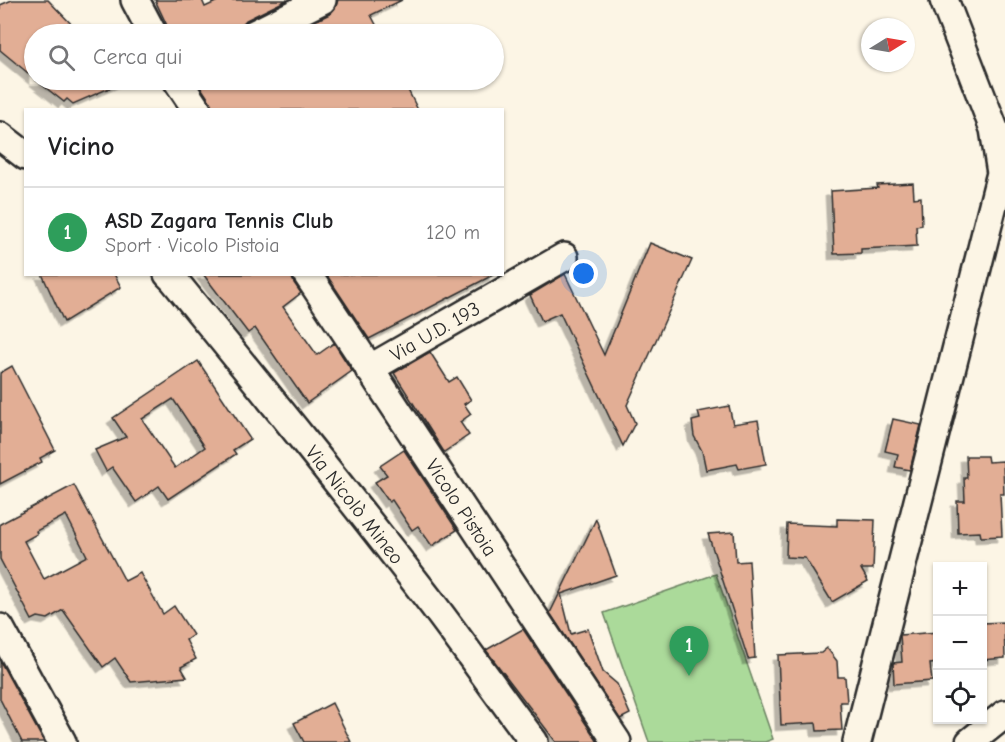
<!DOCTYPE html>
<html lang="it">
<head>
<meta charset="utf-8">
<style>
  :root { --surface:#fff; --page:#f6f6f6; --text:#202124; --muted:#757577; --line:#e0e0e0; --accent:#2b2b2b }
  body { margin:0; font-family:"Comic Neue",sans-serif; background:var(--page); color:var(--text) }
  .controls { position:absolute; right:18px; bottom:18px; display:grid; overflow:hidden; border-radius:0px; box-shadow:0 2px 4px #0004 }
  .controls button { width:54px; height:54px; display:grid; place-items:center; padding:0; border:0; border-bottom:2px solid var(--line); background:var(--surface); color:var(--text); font:30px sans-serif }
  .compass { position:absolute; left:861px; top:18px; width:54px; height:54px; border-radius:50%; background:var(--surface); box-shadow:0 2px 4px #0004; rotate:79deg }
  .you { position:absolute; left:584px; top:274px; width:21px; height:21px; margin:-15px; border:4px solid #fff; border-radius:50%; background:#1a73e8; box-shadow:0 0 0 9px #1a73e833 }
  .badge { display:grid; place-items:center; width:39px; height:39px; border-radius:50%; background:var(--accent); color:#fff; font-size:20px; font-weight:700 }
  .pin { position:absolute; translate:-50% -50px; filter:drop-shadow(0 2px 3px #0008) }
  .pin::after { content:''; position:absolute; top:32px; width:21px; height:18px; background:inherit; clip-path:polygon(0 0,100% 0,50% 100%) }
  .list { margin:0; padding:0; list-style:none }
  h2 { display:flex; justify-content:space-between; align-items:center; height:78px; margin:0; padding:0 24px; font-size:26px }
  h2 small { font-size:20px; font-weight:400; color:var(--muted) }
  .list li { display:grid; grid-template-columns:39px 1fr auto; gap:18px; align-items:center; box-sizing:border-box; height:90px; padding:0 24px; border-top:2px solid var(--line) }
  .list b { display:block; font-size:22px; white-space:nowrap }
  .list p { margin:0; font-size:20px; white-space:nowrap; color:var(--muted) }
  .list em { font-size:20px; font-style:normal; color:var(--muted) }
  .icon { flex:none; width:33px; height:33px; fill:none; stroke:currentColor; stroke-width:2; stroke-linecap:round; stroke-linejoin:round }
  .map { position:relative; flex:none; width:1005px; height:742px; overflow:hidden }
  .search { position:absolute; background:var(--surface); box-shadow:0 2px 4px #0004; left:24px; top:24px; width:480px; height:66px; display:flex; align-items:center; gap:15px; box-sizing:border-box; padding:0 21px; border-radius:33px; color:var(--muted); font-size:22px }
  .panel { position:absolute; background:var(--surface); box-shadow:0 2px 4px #0004; left:24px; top:108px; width:480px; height:168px; border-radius:0px }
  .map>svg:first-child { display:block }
  .green { fill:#abda9a; stroke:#6b8262; stroke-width:1.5 }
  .building { fill:#e2ae95; stroke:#2b2b2b; stroke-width:1.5; fill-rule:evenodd; filter:url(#shadow) }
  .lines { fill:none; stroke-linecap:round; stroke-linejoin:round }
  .minor-casing { stroke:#2b2b2b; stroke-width:32 }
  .minor { stroke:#fcf5e5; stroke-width:27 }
  .labels { text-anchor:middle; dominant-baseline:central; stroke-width:4.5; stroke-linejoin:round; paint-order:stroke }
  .street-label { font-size:20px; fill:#2b2b2b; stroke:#fcf5e5 }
</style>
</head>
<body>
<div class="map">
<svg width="1005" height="742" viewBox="0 0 1005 742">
  <defs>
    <filter id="shadow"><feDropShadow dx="-5.5" dy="5.5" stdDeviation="0" flood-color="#0004"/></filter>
  </defs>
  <rect width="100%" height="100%" fill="#fcf5e5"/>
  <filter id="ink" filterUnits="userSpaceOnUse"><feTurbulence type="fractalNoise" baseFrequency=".0167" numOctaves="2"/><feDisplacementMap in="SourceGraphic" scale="12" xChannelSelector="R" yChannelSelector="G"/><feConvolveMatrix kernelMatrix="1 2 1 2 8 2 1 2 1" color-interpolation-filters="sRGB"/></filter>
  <g filter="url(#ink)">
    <polygon class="green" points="716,574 773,739 765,742 649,742 604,613"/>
    <g class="building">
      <polygon points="12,0 48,0 81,34 34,34 34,78 0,50 0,5"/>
      <polygon points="155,0 202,0 205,7 220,0 287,0 246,20 241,26 238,34 171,34"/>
      <polygon points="338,0 402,0 371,15 381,34 288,34 330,14 335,8"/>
      <polygon points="36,80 128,80 73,104 67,99 64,102"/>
      <polygon points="196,80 403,80 418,110 213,110 210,101"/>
      <polygon points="913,183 914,198 921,197 922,225 916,226 917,246 861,249 861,253 834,254 831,191 878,188 877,185"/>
      <polygon points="650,243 692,260 627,405 635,423 623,446 560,313 542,321 530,295 565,274 604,355"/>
      <polygon points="42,274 114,274 121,287 64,322"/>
      <polygon points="203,274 291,274 294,283 301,293 283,307 317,355 334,343 352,371 307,403 255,328 248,333"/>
      <polygon points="326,274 495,274 369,339"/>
      <polygon points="430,352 449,382 457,377 471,400 464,404 471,414 460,422 469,435 444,452 394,373"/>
      <path d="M198 361 250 439 233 450 236 454 168 499 159 486 136 502 112 467 106 471 95 450 126 437 113 418ZM173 399 205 447 175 468 142 419Z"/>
      <polygon points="12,366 55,450 40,458 42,462 0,484 0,373"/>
      <polygon points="729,406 733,424 758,420 766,464 739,469 737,464 706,470 702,451 694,436 692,421 700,419 698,412"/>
      <polygon points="893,419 921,425 910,470 895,467 898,454 885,451"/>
      <polygon points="404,450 457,530 432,546 418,526 412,530 392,500 389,502 375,482 387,475 380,466"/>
      <polygon points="966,456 987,456 988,462 1003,461 1004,494 1000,494 1002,536 981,537 980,532 958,533 957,501 965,501 964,478 967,478"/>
      <path d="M74 485 125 581 140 573 163 614 174 606 193 635 186 640 196 659 181 667 187 677 131 682 115 658 103 667 63 610 48 619 38 617 32 620 0 559V524ZM66 515 87 556 44 579 24 541 37 534 36 531Z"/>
      <polygon points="596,519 616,575 561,594 571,634 588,629 603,672 617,684 630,714 620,719 550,613"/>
      <polygon points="837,519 875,520 873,569 861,569 868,581 832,602 805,558 786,557 787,524 837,526"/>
      <polygon points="734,532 736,562 749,561 755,658 748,659 708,534"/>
      <polygon points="1004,622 1005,658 982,660 982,623"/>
      <polygon points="523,629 598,742 556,742 486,650"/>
      <polygon points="938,632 938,663 930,664 932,681 894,684 893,663 902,662 900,635"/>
      <polygon points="827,648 837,661 838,677 845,677 847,702 840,702 842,730 817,731 816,723 781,725 778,655 821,653"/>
      <polygon points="0,661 44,742 22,742 0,699"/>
      <polygon points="332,703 351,742 304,742 294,723"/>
    </g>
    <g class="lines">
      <g class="minor-casing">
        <g id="minor">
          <polyline points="135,0 153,34"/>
          <polyline points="254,34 322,0"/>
          <polyline points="177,80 197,110"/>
          <polyline points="0,136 26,156"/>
          <path id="s1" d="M168 274 173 279C261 387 349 495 434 606 468 651 500 697 534 742"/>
          <path id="s2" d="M307 274 617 742"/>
          <path id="s3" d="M369 369 564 257"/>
          <polyline points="0,628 62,742"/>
          <polyline points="857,742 1001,173 994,129 944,0"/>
          <polyline points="970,742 1005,714"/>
        </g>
      </g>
      <use href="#minor" class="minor"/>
    </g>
  </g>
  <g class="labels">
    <g class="street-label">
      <text stroke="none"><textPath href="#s3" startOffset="76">Via U.D. 193</textPath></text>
      <text stroke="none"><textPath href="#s1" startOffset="297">Via Nicolò Mineo</textPath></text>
      <text stroke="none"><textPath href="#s2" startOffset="280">Vicolo Pistoia</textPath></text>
    </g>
  </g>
</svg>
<div class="controls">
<button>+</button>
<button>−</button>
<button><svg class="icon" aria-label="locate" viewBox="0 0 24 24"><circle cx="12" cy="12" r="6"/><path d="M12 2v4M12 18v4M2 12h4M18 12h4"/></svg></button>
</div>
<svg class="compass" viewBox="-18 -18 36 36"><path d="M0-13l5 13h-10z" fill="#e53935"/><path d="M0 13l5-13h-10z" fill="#757577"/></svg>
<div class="you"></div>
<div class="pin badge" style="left:689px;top:676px;background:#2e9e5b">1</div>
<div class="search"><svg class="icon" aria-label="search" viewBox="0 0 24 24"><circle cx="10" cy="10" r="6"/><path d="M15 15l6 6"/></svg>Cerca qui</div>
<section class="panel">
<h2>Vicino<small></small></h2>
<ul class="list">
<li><span class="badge" style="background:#2e9e5b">1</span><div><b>ASD Zagara Tennis Club</b><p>Sport · Vicolo Pistoia</p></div><em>120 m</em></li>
</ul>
</section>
</div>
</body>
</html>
